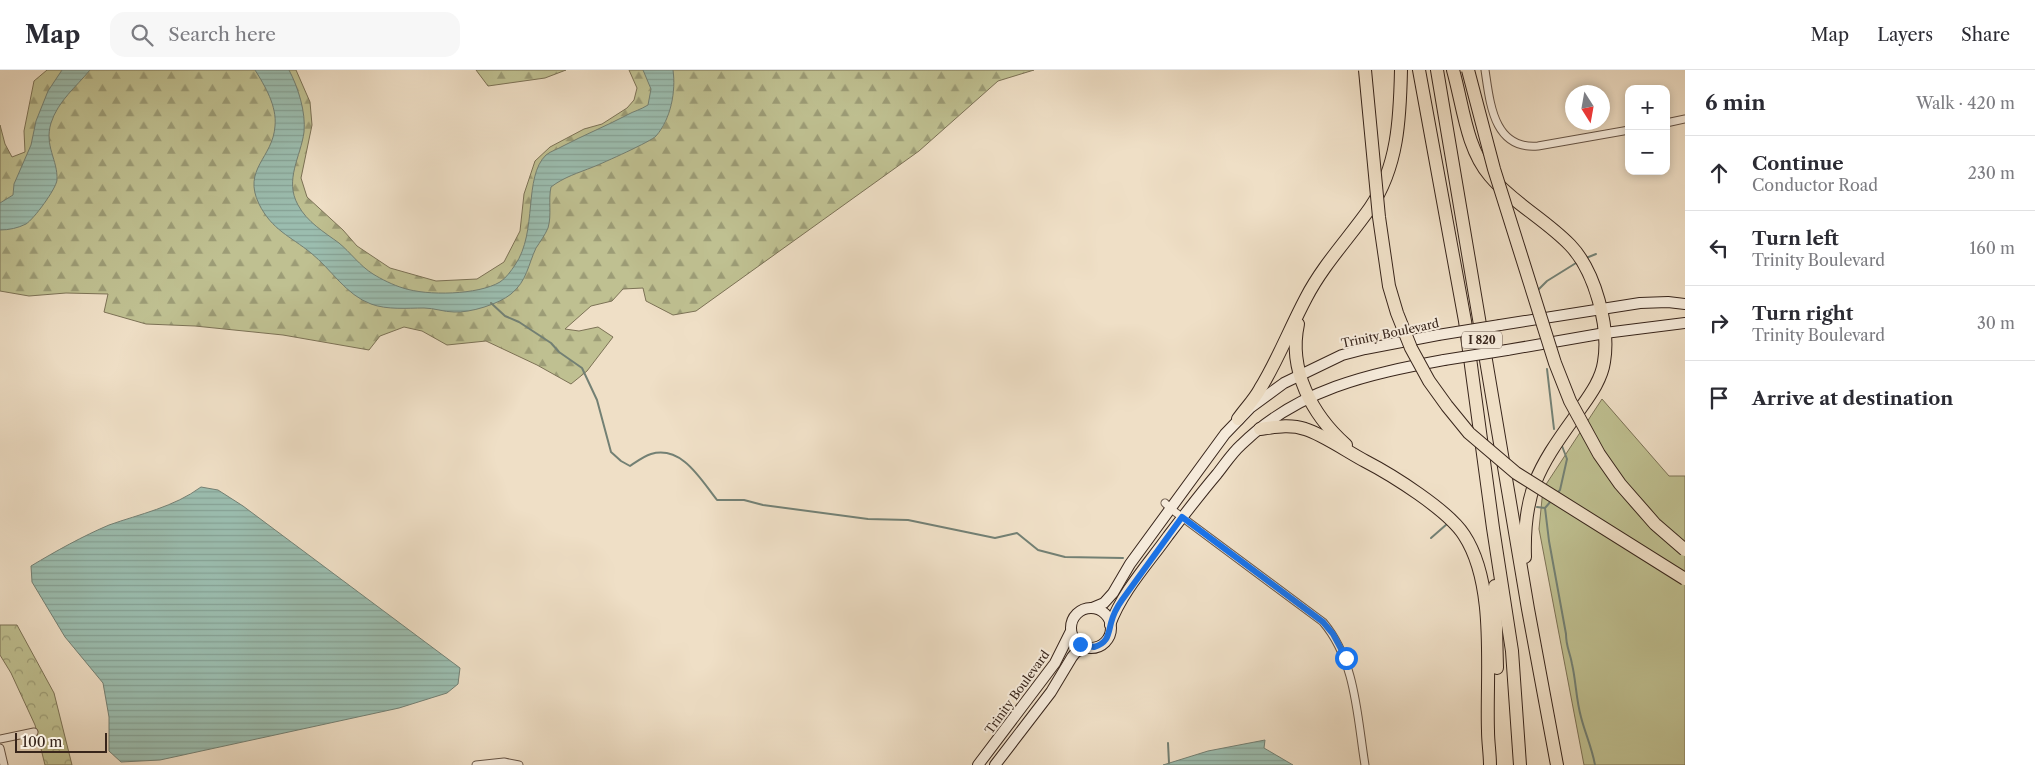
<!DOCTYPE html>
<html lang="en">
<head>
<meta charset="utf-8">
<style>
  :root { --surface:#fff; --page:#f7f7f7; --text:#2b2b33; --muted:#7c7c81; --line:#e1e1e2 }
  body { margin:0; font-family:"Libre Caslon Text",serif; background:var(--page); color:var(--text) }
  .controls { position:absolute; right:15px; top:15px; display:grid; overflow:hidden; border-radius:10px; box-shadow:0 2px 8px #0003 }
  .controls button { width:45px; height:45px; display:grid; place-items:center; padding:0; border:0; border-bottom:1px solid var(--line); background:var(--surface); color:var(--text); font:25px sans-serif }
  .compass { position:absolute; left:1565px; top:15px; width:45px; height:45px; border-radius:50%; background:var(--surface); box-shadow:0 2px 8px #0003; rotate:169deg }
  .scale { position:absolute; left:15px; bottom:12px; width:92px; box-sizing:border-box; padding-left:5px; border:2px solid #38251b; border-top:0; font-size:14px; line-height:18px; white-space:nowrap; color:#38251b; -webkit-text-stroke:4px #f5eada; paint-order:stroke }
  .stop { position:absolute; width:15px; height:15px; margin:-11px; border:4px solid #1a73e8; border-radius:50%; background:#fff }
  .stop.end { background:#1a73e8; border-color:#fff; box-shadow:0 1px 5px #0008 }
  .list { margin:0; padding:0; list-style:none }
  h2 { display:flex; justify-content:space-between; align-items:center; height:65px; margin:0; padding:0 20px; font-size:21px }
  h2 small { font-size:16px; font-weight:400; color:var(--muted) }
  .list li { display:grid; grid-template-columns:32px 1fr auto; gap:15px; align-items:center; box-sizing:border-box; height:75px; padding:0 20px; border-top:1px solid var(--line) }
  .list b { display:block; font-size:19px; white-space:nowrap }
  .list p { margin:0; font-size:16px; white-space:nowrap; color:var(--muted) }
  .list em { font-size:16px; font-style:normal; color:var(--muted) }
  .icon { flex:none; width:28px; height:28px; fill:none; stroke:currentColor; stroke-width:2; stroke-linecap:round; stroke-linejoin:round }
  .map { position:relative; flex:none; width:1685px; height:695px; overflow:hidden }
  header { display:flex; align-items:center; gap:30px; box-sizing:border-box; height:70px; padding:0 25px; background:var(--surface); border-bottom:1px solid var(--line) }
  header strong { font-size:24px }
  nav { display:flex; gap:28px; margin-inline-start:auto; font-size:18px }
  .search { width:350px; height:45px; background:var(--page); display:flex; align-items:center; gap:12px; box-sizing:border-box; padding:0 18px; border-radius:15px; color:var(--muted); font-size:19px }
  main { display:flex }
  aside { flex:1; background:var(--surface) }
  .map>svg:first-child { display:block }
  .grass { fill:#bfc091; stroke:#7c7256 }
  .forest { fill:url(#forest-firs); stroke:#7c7256 }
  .park { fill:url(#park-crowns); stroke:#7c7256 }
  .water { fill:url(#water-rules); stroke:#738074 }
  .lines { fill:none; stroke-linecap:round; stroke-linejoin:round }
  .stream { stroke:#738074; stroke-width:2 }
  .street-casing { stroke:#665446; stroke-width:9 }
  .secondary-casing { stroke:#38251b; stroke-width:12 }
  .highway-casing { stroke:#38251b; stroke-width:14 }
  .street { stroke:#f5eada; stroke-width:7 }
  .secondary { stroke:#f5eada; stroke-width:10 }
  .highway { stroke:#efdfc6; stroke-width:12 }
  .secondary-bridge-casing { stroke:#38251b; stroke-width:12; stroke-linecap:butt }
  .highway-bridge-casing { stroke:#38251b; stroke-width:14; stroke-linecap:butt }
  .secondary-bridge { stroke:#f5eada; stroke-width:10 }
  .highway-bridge { stroke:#efdfc6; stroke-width:12 }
  .route { stroke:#1a73e8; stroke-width:6 }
  .labels { text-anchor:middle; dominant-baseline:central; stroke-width:4; stroke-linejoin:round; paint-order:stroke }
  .shield { fill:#f5eada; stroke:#716054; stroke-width:1 }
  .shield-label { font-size:11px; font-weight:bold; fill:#38251b }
  .street-label { font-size:12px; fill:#38251b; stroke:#f5eada }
</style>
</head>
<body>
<header>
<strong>Map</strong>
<div class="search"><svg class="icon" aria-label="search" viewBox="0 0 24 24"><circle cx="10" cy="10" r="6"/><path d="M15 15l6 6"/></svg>Search here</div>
<nav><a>Map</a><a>Layers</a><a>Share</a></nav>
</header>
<main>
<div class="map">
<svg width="1685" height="695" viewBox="0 0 1685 695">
  <defs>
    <pattern id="forest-firs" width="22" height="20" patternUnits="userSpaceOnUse" patternTransform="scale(1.25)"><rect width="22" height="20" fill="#bfc091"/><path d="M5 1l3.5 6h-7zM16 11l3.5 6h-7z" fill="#9c9c76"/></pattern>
    <pattern id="park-crowns" width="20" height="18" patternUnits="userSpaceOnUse" patternTransform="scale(1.25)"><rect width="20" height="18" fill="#bfc091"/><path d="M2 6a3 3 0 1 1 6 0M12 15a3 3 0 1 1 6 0" fill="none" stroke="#9c9c76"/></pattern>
    <pattern id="water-rules" width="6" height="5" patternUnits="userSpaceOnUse" patternTransform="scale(1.25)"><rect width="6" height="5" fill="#9bbdaf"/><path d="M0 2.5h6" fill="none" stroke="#86a296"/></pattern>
  </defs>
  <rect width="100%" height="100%" fill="#efdfc6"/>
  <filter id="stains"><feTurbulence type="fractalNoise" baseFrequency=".004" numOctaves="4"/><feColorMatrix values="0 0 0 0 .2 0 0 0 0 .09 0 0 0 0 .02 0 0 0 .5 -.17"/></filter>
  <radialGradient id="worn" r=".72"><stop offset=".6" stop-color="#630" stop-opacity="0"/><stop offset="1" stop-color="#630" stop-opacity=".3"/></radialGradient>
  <polygon class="grass" points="1602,329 1669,406 1685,406 1685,695 1584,695 1539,459 1543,419"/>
  <g class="forest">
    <polygon points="47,0 296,0 310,32 312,55 301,108 307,127 343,160 357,176 390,198 436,211 477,209 504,192 520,161 524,124 535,91 550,77 584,59 602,54 627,38 634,30 637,18 629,0 1034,0 998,11 919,81 696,241 673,245 646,231 643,218 623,219 612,231 591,236 565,259 579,261 598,257 613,267 587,301 571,314 537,295 486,271 447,275 422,261 404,257 380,266 369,280 283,265 195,256 146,254 104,242 108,224 66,223 29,226 0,221 0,55 5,74 12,87 25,82 24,61 34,11"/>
    <polygon points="476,0 566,0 545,8 488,16"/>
  </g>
  <polygon class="park" points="0,555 17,555 54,623 72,695 45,695 35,655 11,603 0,585"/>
  <g class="water">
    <path d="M62 0H90C76 17 58 31 51 53 44 76 58 90 57 110 56 119 34 149 26 154 18 158 9 160 0 160V133L13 125 14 114 31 75 36 51 48 21Z"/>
    <path d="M255 0H289C298 17 306 42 304 62 301 86 284 110 298 135 307 152 324 162 339 173 350 182 360 196 373 204 381 209 393 215 403 218 427 226 478 225 500 212 506 208 511 201 515 195 538 162 523 107 546 85 551 81 558 79 563 76 584 65 606 56 627 45 634 41 640 40 648 35L651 19 643 0H673C676 21 671 49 656 66 652 71 603 93 593 97 578 103 564 107 551 117 548 130 552 145 548 158 545 165 540 172 536 178 528 195 527 211 511 224 499 234 470 243 454 242 444 242 434 238 424 238 407 238 387 240 371 234 346 225 331 199 311 183 290 166 272 160 259 134 242 99 273 88 275 56 277 36 265 16 255 0Z"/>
    <path d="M201 417 218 420 243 436 460 598 458 614 447 623 399 638 160 690 121 692 109 681V647L103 613 65 567 32 512 31 496C56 481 83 466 109 455 140 444 174 437 201 417Z"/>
    <polygon points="1265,670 1264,678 1293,695 1163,695 1208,681"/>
  </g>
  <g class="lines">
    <g class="stream">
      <polyline points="1586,188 1596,184"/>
      <polyline points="1538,220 1547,211 1576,193"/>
      <path d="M491 233 505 246 519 252 551 273 559 282 582 298 597 330 611 382 621 391 630 396C636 392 644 386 651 384 682 375 701 410 717 430H744L763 435 868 449 908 450 995 468 1017 463 1038 480 1065 487 1123 488"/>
      <polyline points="1547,299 1554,359"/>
      <polyline points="1557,423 1560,420 1567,389 1562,376"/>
      <path d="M1551 431 1545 438 1549 471 1566 564C1566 577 1570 582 1572 594 1576 611 1576 629 1581 647 1585 663 1592 678 1595 695"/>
      <polyline points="1537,437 1545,438"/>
      <polyline points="1431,468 1447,454"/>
      <polyline points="1168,673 1169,693"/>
    </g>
    <g class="street-casing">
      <g id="street">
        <path d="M1485 0C1490 32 1493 80 1538 76L1629 60"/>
        <polyline points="1666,53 1685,49"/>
        <path d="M1165 433 1171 439 1323 552C1356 591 1357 646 1365 695"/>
        <polyline points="0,669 34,662"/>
        <polyline points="0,678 4,695"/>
        <polyline points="476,695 504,692 519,695"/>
      </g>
    </g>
    <g class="secondary-casing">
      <g id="secondary">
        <polyline points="1500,255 1640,233 1668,232 1685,234"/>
        <polyline points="1507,280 1605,263 1685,253"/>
        <polyline points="1092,538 1104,533 1113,523 1130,494 1225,364 1250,338 1284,313 1342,285 1365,279 1438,265"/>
        <circle cx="1091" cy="558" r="20"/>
        <path d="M1110 555C1122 522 1148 494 1168 466 1184 445 1200 424 1217 404 1225 394 1232 383 1241 375 1298 319 1368 304 1444 290"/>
        <polyline points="978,695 1055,593 1071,561"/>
        <polyline points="995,695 1051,622 1072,587 1076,582 1087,577"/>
      </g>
    </g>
    <g class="highway-casing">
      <g id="highway">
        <polyline points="1419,0 1465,251 1493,458 1512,581 1520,695"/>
        <polyline points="1437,0 1528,539 1557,695"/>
        <path d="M1453 0C1463 35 1466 78 1490 106 1513 133 1546 150 1570 175 1595 201 1610 257 1604 292 1601 313 1585 331 1574 348 1538 398 1523 423 1525 487"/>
        <path d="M1298 254C1288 300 1312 345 1346 375"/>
        <path d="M1238 349C1245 339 1254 330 1260 319 1278 290 1290 258 1306 228 1323 195 1349 168 1370 138 1398 97 1400 48 1401 0"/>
        <path d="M1260 359C1275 357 1290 354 1305 359 1322 364 1348 382 1365 391 1392 405 1448 440 1464 465 1497 515 1486 603 1488 661 1488 672 1490 684 1490 695"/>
        <polyline points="1495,516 1497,598"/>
      </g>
    </g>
    <use href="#street" class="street"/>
    <use href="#secondary" class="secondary"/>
    <use href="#highway" class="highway"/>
    <g class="secondary-bridge-casing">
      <g id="secondary-bridge">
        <polyline points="1438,265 1500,255"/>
        <polyline points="1444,290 1507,280"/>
      </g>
    </g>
    <g class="highway-bridge-casing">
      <g id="highway-bridge">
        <polyline points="1365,0 1379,147 1389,216 1397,243 1411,278 1429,311 1447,336 1469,363 1516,403 1685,509"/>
        <polyline points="1468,0 1494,99 1555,293 1570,331 1599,384 1620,414 1655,454 1685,480"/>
      </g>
    </g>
    <use href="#secondary-bridge" class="secondary-bridge"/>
    <use href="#highway-bridge" class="highway-bridge"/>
  </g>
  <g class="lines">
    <path class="route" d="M1080 574 1094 577C1108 573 1108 565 1111 553 1113 545 1117 537 1122 530L1182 447 1323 552 1333 564 1346 588"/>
  </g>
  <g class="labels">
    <rect class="shield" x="1462" y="261.5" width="40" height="17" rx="4"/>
    <g class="shield-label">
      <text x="1482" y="270">I 820</text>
    </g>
    <g class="street-label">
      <text transform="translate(1390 263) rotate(-12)">Trinity Boulevard</text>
      <text transform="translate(1017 622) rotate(-54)">Trinity Boulevard</text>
    </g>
  </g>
  <rect width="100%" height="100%" filter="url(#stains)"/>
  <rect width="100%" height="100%" fill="url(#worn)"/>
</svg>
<div class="controls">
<button>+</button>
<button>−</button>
</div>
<svg class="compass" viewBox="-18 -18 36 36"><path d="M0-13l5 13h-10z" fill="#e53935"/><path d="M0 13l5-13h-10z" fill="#7c7c81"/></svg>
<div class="scale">100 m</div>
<div class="stop" style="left:1346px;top:588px"></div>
<div class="stop end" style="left:1080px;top:574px"></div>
</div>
<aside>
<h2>6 min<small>Walk · 420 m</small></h2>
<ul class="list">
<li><svg class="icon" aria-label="ahead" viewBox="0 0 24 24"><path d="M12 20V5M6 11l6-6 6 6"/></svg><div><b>Continue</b><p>Conductor Road</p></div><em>230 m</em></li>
<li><svg class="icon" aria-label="left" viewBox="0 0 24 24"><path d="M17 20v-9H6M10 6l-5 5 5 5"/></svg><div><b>Turn left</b><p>Trinity Boulevard</p></div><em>160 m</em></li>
<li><svg class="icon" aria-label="right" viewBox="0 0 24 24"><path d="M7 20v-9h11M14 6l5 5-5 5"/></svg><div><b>Turn right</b><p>Trinity Boulevard</p></div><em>30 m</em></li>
<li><svg class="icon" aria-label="arrive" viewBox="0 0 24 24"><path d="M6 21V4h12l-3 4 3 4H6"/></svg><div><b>Arrive at destination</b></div></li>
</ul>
</aside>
</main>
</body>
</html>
